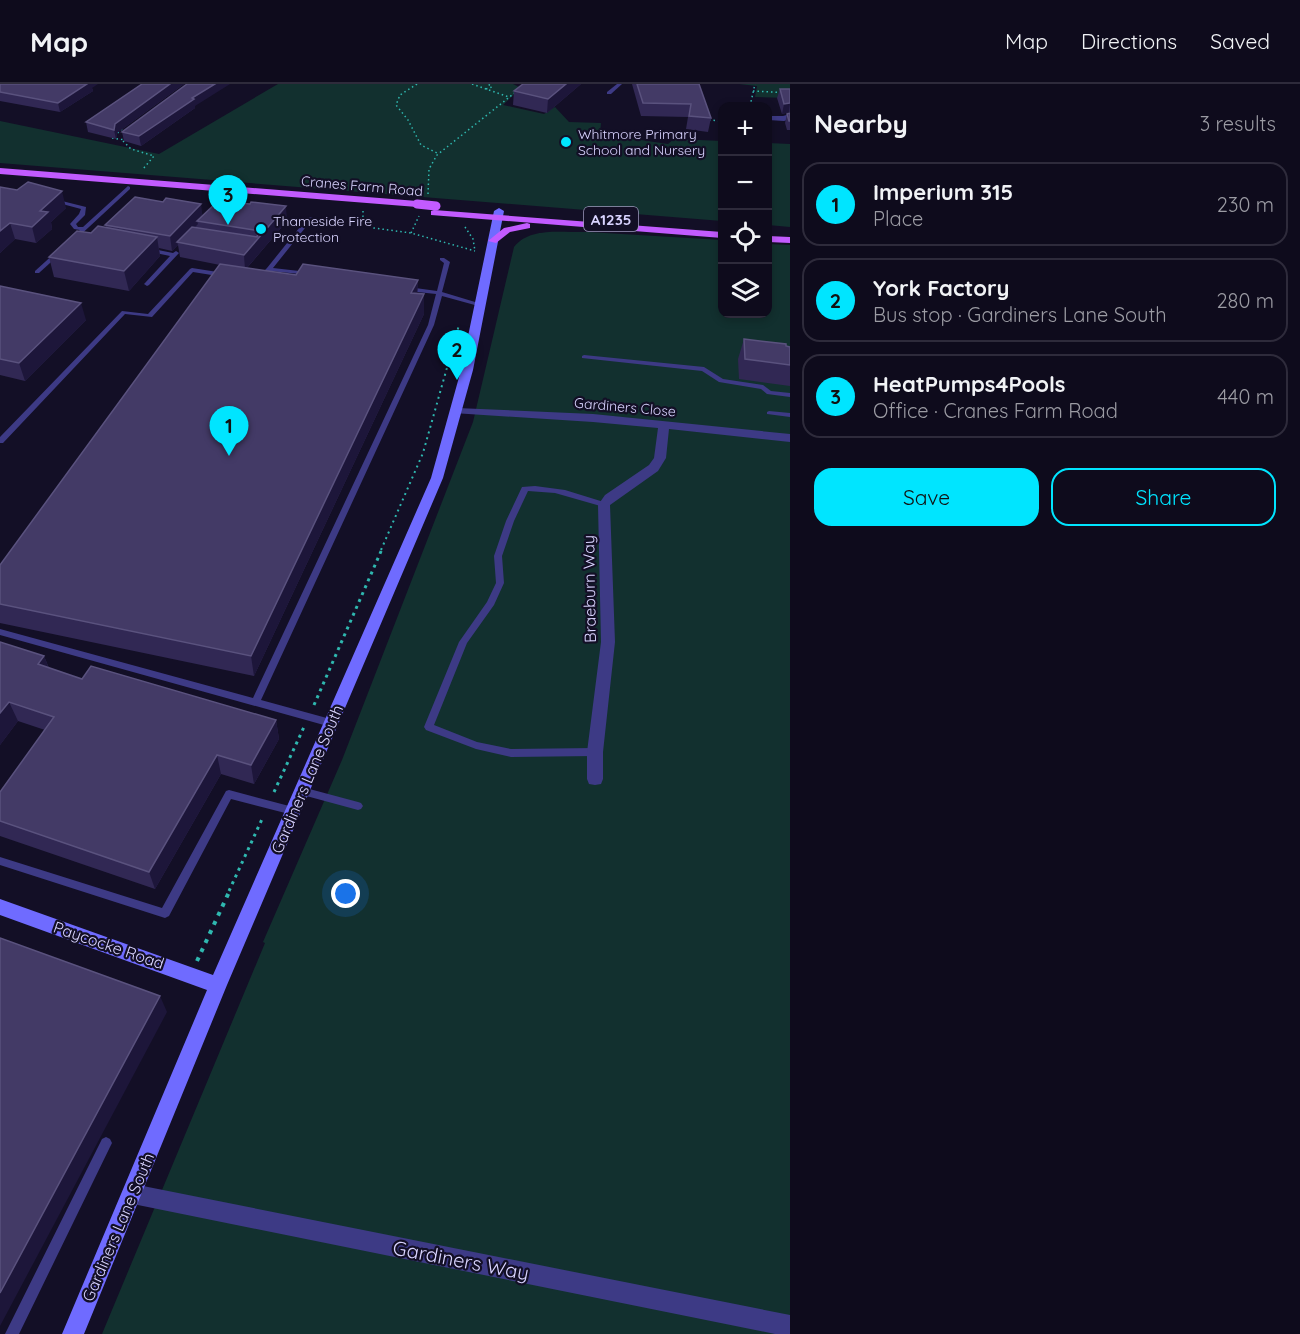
<!DOCTYPE html>
<html lang="en">
<head>
<meta charset="utf-8">
<style>
  :root { --surface:#0e0b1c; --page:#1c1929; --text:#f1f3f6; --muted:#9b9ba3; --line:#2e2b3b; --accent:#00e5ff }
  body { margin:0; font-family:Quicksand,sans-serif; background:var(--page); color:var(--text) }
  .controls { position:absolute; right:18px; top:18px; display:grid; overflow:hidden; border-radius:12px; box-shadow:0 3px 9px #0003 }
  .controls button { width:54px; height:54px; display:grid; place-items:center; padding:0; border:0; border-bottom:2px solid var(--line); background:var(--surface); color:var(--text); font:30px sans-serif }
  .you { position:absolute; left:346px; top:810px; width:21px; height:21px; margin:-15px; border:4px solid #fff; border-radius:50%; background:#1a73e8; box-shadow:0 0 0 9px #1a73e833 }
  .badge { display:grid; place-items:center; width:39px; height:39px; border-radius:50%; background:var(--accent); color:#111; font-size:20px; font-weight:700 }
  .pin { position:absolute; translate:-50% -50px; filter:drop-shadow(0 2px 3px #0008) }
  .pin::after { content:''; position:absolute; top:32px; width:21px; height:18px; background:inherit; clip-path:polygon(0 0,100% 0,50% 100%) }
  .list { margin:0; padding:0; list-style:none }
  h2 { display:flex; justify-content:space-between; align-items:center; height:78px; margin:0; padding:0 24px; font-size:26px }
  h2 small { font-size:20px; font-weight:400; color:var(--muted) }
  .list li { display:grid; grid-template-columns:39px 1fr auto; gap:18px; align-items:center; box-sizing:border-box; height:84px; margin:0 12px 12px; padding:0 12px; border:2px solid var(--line); border-radius:18px }
  .list b { display:block; font-size:22px; white-space:nowrap }
  .list p { margin:0; font-size:20px; white-space:nowrap; color:var(--muted) }
  .list em { font-size:20px; font-style:normal; color:var(--muted) }
  .actions { display:flex; gap:12px; padding:18px 24px }
  .actions a { flex:1; padding:14px 0; border:2px solid var(--accent); border-radius:18px; text-align:center; font-size:21px; color:var(--accent) }
  .actions .main { background:var(--accent); color:#111 }
  .icon { flex:none; width:33px; height:33px; fill:none; stroke:currentColor; stroke-width:2; stroke-linecap:round; stroke-linejoin:round }
  .map { position:relative; flex:none; width:790px; height:1250px; overflow:hidden }
  header { display:flex; align-items:center; gap:36px; box-sizing:border-box; height:84px; padding:0 30px; background:var(--surface); border-bottom:2px solid var(--line) }
  header strong { font-size:28px }
  nav { display:flex; gap:33px; margin-inline-start:auto; font-size:21px }
  main { display:flex }
  aside { flex:1; background:var(--surface) }
  .map>svg:first-child { display:block }
  .green { fill:#12302f }
  .lines { fill:none; stroke-linecap:round; stroke-linejoin:round }
  .path-far3 { stroke:#2fb8b0; stroke-width:1.5; stroke-dasharray:1.5 3; stroke-linecap:butt }
  .path-far2 { stroke:#2fb8b0; stroke-width:2; stroke-dasharray:2 4; stroke-linecap:butt }
  .path-far1 { stroke:#2fb8b0; stroke-width:3; stroke-dasharray:3 4.5; stroke-linecap:butt }
  .path { stroke:#2fb8b0; stroke-width:4; stroke-dasharray:4 6; stroke-linecap:butt }
  .lane { fill:#3d3a85; fill-rule:evenodd }
  .street { fill:#3d3a85; fill-rule:evenodd }
  .secondary { fill:#6f6bff; fill-rule:evenodd }
  .primary { fill:#c25bff; fill-rule:evenodd }
  .primary-bridge { stroke:#c25bff; stroke-width:9 }
  .wall { fill:#312854 }
  .shaded-wall { fill:#1d163a }
  .building { fill:#433a66; stroke:#5a527e; stroke-width:1.5 }
  .poi-dot { fill:#00e5ff; stroke:#130f26; stroke-width:2 }
  .labels { text-anchor:middle; dominant-baseline:central; stroke-width:4.5; stroke-linejoin:round; paint-order:stroke }
  .far-poi-label { font-size:14px; fill:#d9d4ff; stroke:#130f26; text-anchor:start }
  .far-street-label { font-size:14px; fill:#d9d4ff; stroke:#130f26 }
  .shield { fill:#130f26; stroke:#9e99be; stroke-width:1.5 }
  .shield-label { font-size:15px; font-weight:bold; fill:#d9d4ff }
  .street-label { font-size:16px; fill:#d9d4ff; stroke:#130f26 }
  .near-street-label { font-size:20px; fill:#d9d4ff; stroke:#130f26 }
</style>
</head>
<body>
<header>
<strong>Map</strong>
<nav><a>Map</a><a>Directions</a><a>Saved</a></nav>
</header>
<main>
<div class="map">
<svg width="790" height="1250" viewBox="0 0 790 1250">
  <rect width="100%" height="100%" fill="#130f26"/>
  <g class="green">
    <polygon points="278,0 513,0 521,4 503,21 544,30 555,23 569,38 601,39 600,50 668,60 674,55 722,57 722,137 0,79 0,37 159,70"/>
    <polygon points="739,0 790,0 790,14 755,13 757,2"/>
    <polygon points="768,59 790,60 790,143 768,141"/>
    <path d="M588 148 722 156V230H768V160L790 161V1250H102L265 859 263 858 342 676 473 338 514 163C530 142 564 149 588 148Z"/>
  </g>
  <g class="lines">
    <g class="path-far3">
      <polyline points="417,0 400,11 396,21 408,36 421,61 439,70"/>
      <polyline points="472,0 509,13"/>
      <polyline points="486,5 492,3 488,0"/>
      <polyline points="753,7 790,9"/>
      <polyline points="750,22 755,0"/>
      <polyline points="709,36 722,37"/>
      <polyline points="122,45 112,54 125,56"/>
      <polyline points="123,57 131,65 154,72 143,85"/>
      <polyline points="428,110 429,85 437,71 517,7"/>
      <polyline points="363,127 363,137 374,144 411,149 475,167"/>
      <polyline points="465,143 473,155 475,167"/>
      <polyline points="411,149 419,132"/>
    </g>
    <polyline class="path-far2" points="381,466 423,369 459,241"/>
    <g class="path-far1">
      <polyline points="314,621 382,465"/>
      <polyline points="274,708 304,643"/>
      <polyline points="229,807 263,733"/>
    </g>
    <polyline class="path" points="197,877 230,806"/>
    <g class="lane">
      <polygon points="617,0 622,0 611,10 607,10 607,8"/>
      <polygon points="128,102 130,103 130,105 75,156 72,154 80,146 74,145 70,140 79,130 81,125 51,117 54,115 86,123 85,131 76,140 78,143 83,143"/>
      <polygon points="308,133 313,134 273,184 308,188 310,189 310,191 270,187 262,195 258,195 258,193 267,184"/>
      <polygon points="148,164 173,169 176,167 179,169 149,201 147,202 144,200 145,199 170,172 146,167 146,165"/>
      <polygon points="56,168 61,169 39,189 35,189 35,187"/>
      <polygon points="440,174 444,174 450,178 442,208 485,221 482,223 442,212 434,241 261,616 334,636 336,639 334,642 331,643 0,551 0,545 253,614 428,241 436,210 408,207 405,205 408,203 437,207 444,179 440,176"/>
      <polygon points="192,184 224,189 227,191 224,193 193,188 152,233 125,230 3,359 0,359 0,353 122,227 148,230 190,185"/>
      <polygon points="584,271 704,283 723,295 763,301 771,307 790,309 790,313 767,310 761,305 719,298 702,287 582,274 582,272"/>
      <polygon points="769,327 790,329 790,333 767,330 767,328"/>
      <polygon points="535,402 565,406 607,419 608,421 604,423 555,409 528,407 514,437 502,472 504,499 494,521 467,559 434,641 477,658 511,665 595,664 598,665 600,668 598,671 595,672 511,673 476,665 426,646 424,643 459,558 487,518 496,499 494,472 506,437 522,403"/>
      <polygon points="302,703 358,718 361,719 363,722 361,725 358,726 299,710 297,707 299,704"/>
      <polygon points="229,706 293,723 296,724 298,727 296,730 293,731 231,715 169,832 165,834 0,781 0,773 162,824 226,707"/>
      <polygon points="106,1053 110,1055 112,1059 110,1063 19,1250 5,1250 102,1055"/>
    </g>
    <g class="street">
      <polygon points="790,30 790,35 784,37 768,36 768,32 783,32"/>
      <polygon points="457,324 593,330 790,350 790,358 669,345 666,374 658,387 610,421 615,558 603,668 603,695 601,700 595,701 589,700 587,695 587,668 601,558 598,421 605,411 649,381 654,374 658,344 593,338 453,329 451,327"/>
      <polygon points="133,1100 790,1231 790,1250 775,1250 133,1120 126,1117 123,1110 126,1103"/>
    </g>
    <polygon class="secondary" points="499,124 504,127 473,286 443,394 227,901 84,1250 62,1250 207,906 0,831 0,815 213,891 431,394 461,286 494,127"/>
    <g class="primary">
      <polygon points="0,84 417,117 422,120 417,123 0,90"/>
      <polygon points="434,126 722,148 722,154 431,131 431,127"/>
      <polygon points="527,139 530,140 530,144 510,148 496,159 488,157 504,144"/>
      <polygon points="768,152 790,153 790,159 768,158"/>
    </g>
    <polyline class="primary-bridge" points="417,120 436,122"/>
  </g>
  <g class="wall">
    <polygon points="0,0 92,4 93,7 60,28 0,17"/>
    <polygon points="142,0 184,0 117,49 116,55 88,48 86,38"/>
    <polygon points="581,0 547,29 513,21 514,7"/>
    <polygon points="632,0 699,0 711,34 708,48 686,45 688,33 641,32"/>
    <polygon points="780,5 790,5 790,28 782,30 777,14"/>
    <polygon points="195,22 195,24 141,62 124,57 122,48"/>
    <polygon points="790,29 790,46 787,46 785,39 787,30"/>
    <polygon points="0,103 66,124 51,138 52,145 36,159 15,155 0,169"/>
    <polygon points="203,132 287,137 247,184 296,191 418,196 417,210 424,210 424,230 254,592 0,539 0,481 220,181 180,173 178,161 172,167 159,164 160,172 129,207 54,193 49,173 91,149 106,143 105,141"/>
    <polygon points="0,202 86,236 25,297 0,291"/>
    <polygon points="744,255 790,263 790,302 739,295 738,275"/>
    <polygon points="0,558 44,572 49,584 82,595 276,636 279,655 254,700 221,690 155,805 0,752 0,708 45,646 18,637 0,661"/>
  </g>
  <g class="shaded-wall">
    <polygon points="87,0 98,0 92,4 93,7 60,28 58,19"/>
    <polygon points="170,0 184,0 117,49 116,55 114,46 115,40"/>
    <polygon points="215,0 230,0 195,22 195,24 141,62 139,52 192,14"/>
    <polygon points="566,0 581,0 547,29 548,15"/>
    <polygon points="790,19 789,28 782,30 784,20"/>
    <polygon points="62,107 66,124 51,138 52,145 36,159 32,143 40,127"/>
    <polygon points="201,120 203,135 197,137 198,140 180,159 177,158 178,161 172,167 170,152"/>
    <polygon points="286,122 287,137 245,186 244,171"/>
    <polygon points="10,139 15,155 0,169 0,147"/>
    <polygon points="157,153 160,172 129,207 124,187"/>
    <polygon points="418,196 417,216 411,209"/>
    <polygon points="424,210 424,230 254,592 251,572"/>
    <polygon points="81,219 86,236 25,297 19,279"/>
    <polygon points="44,572 52,592 38,580"/>
    <polygon points="9,618 18,637 0,661 0,629"/>
    <polygon points="276,636 279,655 254,700 251,681"/>
    <polygon points="217,671 221,690 155,805 149,788"/>
    <polygon points="160,912 167,928 0,1242 0,1209"/>
  </g>
  <g class="building">
    <polygon points="0,0 87,0 58,19 0,8"/>
    <polygon points="142,0 170,0 115,40 114,46 86,38"/>
    <polygon points="187,0 215,0 192,14 194,15 139,52 122,48"/>
    <polygon points="523,0 566,0 548,15 514,7"/>
    <polygon points="637,0 699,0 711,34 689,32 691,20 643,19"/>
    <polygon points="780,5 790,5 790,19 784,20"/>
    <polygon points="790,29 790,37 789,37 787,30"/>
    <polygon points="28,98 62,107 40,127 48,128 32,143 10,139 0,147 0,103 17,106"/>
    <polygon points="135,113 163,118 166,114 201,120 170,152 105,141"/>
    <polygon points="218,117 250,120 251,118 286,122 244,171 177,158 192,143 257,153 258,149 254,146 197,137"/>
    <polygon points="98,142 157,153 124,187 49,173 77,147 91,149"/>
    <polygon points="220,180 296,191 303,180 418,196 411,209 424,210 251,572 0,520 0,481"/>
    <polygon points="0,202 81,219 19,279 0,275"/>
    <polygon points="744,255 786,260 786,262 790,263 790,281 745,275"/>
    <polygon points="0,558 44,572 38,580 82,595 91,582 276,636 251,681 217,671 149,788 0,737 0,708 54,633 9,618 0,629"/>
    <polygon points="0,854 160,912 0,1209"/>
  </g>
  <g class="poi-dot">
    <circle cx="566" cy="58" r="6"/>
    <circle cx="261" cy="145" r="6"/>
  </g>
  <g class="labels">
    <g class="far-poi-label">
      <text x="578" y="50">Whitmore Primary<tspan x="578" dy="16">School and Nursery</tspan></text>
      <text x="273" y="137">Thameside Fire<tspan x="273" dy="16">Protection</tspan></text>
    </g>
    <g class="far-street-label">
      <text transform="translate(362 102) rotate(5)">Cranes Farm Road</text>
      <text transform="translate(625 323) rotate(5)">Gardiners Close</text>
    </g>
    <rect class="shield" x="584" y="123" width="54" height="24" rx="4.5"/>
    <g class="shield-label">
      <text x="611" y="135">A1235</text>
    </g>
    <g class="street-label">
      <text transform="translate(589 505) rotate(-91)">Braeburn Way</text>
      <text transform="translate(307 695) rotate(-67)">Gardiners Lane South</text>
      <text transform="translate(109 861) rotate(19)">Paycocke Road</text>
      <text transform="translate(118 1143) rotate(-67)">Gardiners Lane South</text>
    </g>
    <g class="near-street-label">
      <text transform="translate(461 1176) rotate(11)">Gardiners Way</text>
    </g>
  </g>
</svg>
<div class="controls">
<button>+</button>
<button>−</button>
<button><svg class="icon" aria-label="locate" viewBox="0 0 24 24"><circle cx="12" cy="12" r="6"/><path d="M12 2v4M12 18v4M2 12h4M18 12h4"/></svg></button>
<button><svg class="icon" aria-label="layers" viewBox="0 0 24 24"><path d="M12 4l9 5-9 5-9-5zM3 14l9 5 9-5"/></svg></button>
</div>
<div class="you"></div>
<div class="pin badge" style="left:229px;top:372px">1</div>
<div class="pin badge" style="left:457px;top:296px">2</div>
<div class="pin badge" style="left:228px;top:141px">3</div>
</div>
<aside>
<h2>Nearby<small>3 results</small></h2>
<ul class="list">
<li><span class="badge">1</span><div><b>Imperium 315</b><p>Place</p></div><em>230 m</em></li>
<li><span class="badge">2</span><div><b>York Factory</b><p>Bus stop · Gardiners Lane South</p></div><em>280 m</em></li>
<li><span class="badge">3</span><div><b>HeatPumps4Pools</b><p>Office · Cranes Farm Road</p></div><em>440 m</em></li>
</ul>
<div class="actions"><a class="main">Save</a><a>Share</a></div>
</aside>
</main>
</body>
</html>
